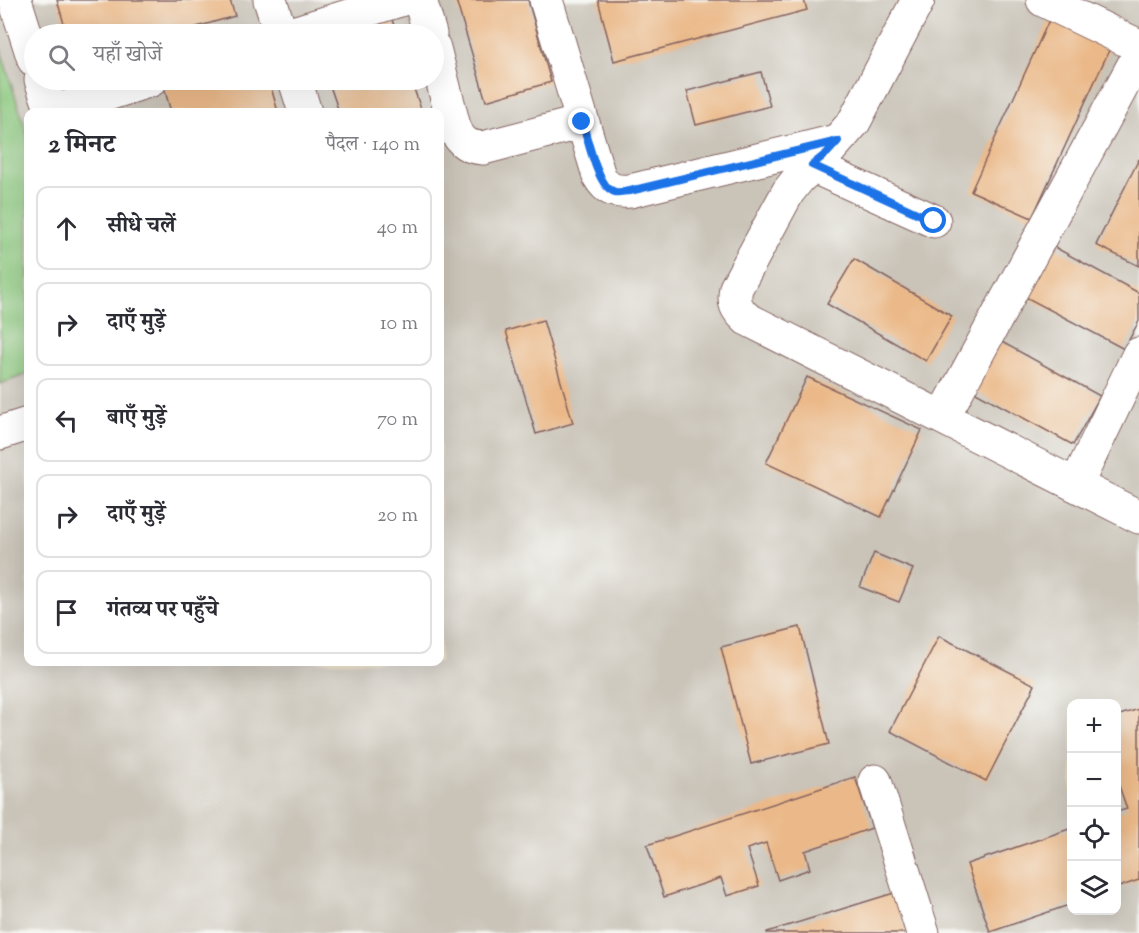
<!DOCTYPE html>
<html lang="hi">
<head>
<meta charset="utf-8">
<style>
  :root { --surface:#fff; --page:#f7f7f7; --text:#2b2b33; --muted:#7c7c81; --line:#e1e1e2 }
  body { margin:0; font-family:"Sorts Mill Goudy","Noto Serif Devanagari",serif; background:var(--page); color:var(--text) }
  .controls { position:absolute; right:18px; bottom:18px; display:grid; overflow:hidden; border-radius:12px; box-shadow:0 6px 24px #0002 }
  .controls button { width:54px; height:54px; display:grid; place-items:center; padding:0; border:0; border-bottom:2px solid var(--line); background:var(--surface); color:var(--text); font:30px sans-serif }
  .stop { position:absolute; width:18px; height:18px; margin:-14px; border:4px solid #1a73e8; border-radius:50%; background:#fff }
  .stop.end { background:#1a73e8; border-color:#fff; box-shadow:0 2px 6px #0008 }
  .list { margin:0; padding:0; list-style:none }
  h2 { display:flex; justify-content:space-between; align-items:center; height:78px; margin:0; padding:0 24px; font-size:26px }
  h2 small { font-size:20px; font-weight:400; color:var(--muted) }
  .list li { display:grid; grid-template-columns:39px 1fr auto; gap:18px; align-items:center; box-sizing:border-box; height:84px; margin:0 12px 12px; padding:0 12px; border:2px solid var(--line); border-radius:12px }
  .list b { display:block; font-size:22px; white-space:nowrap }
  .list em { font-size:20px; font-style:normal; color:var(--muted) }
  .icon { flex:none; width:33px; height:33px; fill:none; stroke:currentColor; stroke-width:2; stroke-linecap:round; stroke-linejoin:round }
  .map { position:relative; flex:none; width:1139px; height:933px; overflow:hidden }
  .search { position:absolute; background:var(--surface); box-shadow:0 6px 24px #0002; left:24px; top:24px; width:420px; height:66px; display:flex; align-items:center; gap:15px; box-sizing:border-box; padding:0 21px; border-radius:33px; color:var(--muted); font-size:22px }
  .panel { position:absolute; background:var(--surface); box-shadow:0 6px 24px #0002; left:24px; top:108px; width:420px; height:558px; border-radius:12px }
  .map>svg:first-child { display:block }
  .industrial { fill:#c9c3b8; fill-rule:evenodd }
  .green { fill:#8ac77d; stroke:#6a7354; stroke-width:1.5 }
  .building { fill:#ebb989 }
  .lines { fill:none; stroke-linecap:round; stroke-linejoin:round }
  .minor-casing { stroke:#83625f; stroke-width:35 }
  .minor { stroke:#fff; stroke-width:33 }
  .route { stroke:#1a73e8; stroke-width:8 }
</style>
</head>
<body>
<div class="map">
<svg width="1139" height="933" viewBox="0 0 1139 933">
  <rect width="100%" height="100%" fill="#f6f6f2"/>
  <filter id="ink" filterUnits="userSpaceOnUse"><feTurbulence type="fractalNoise" baseFrequency=".0167" numOctaves="2"/><feDisplacementMap in="SourceGraphic" scale="12" xChannelSelector="R" yChannelSelector="G"/><feConvolveMatrix kernelMatrix="1 2 1 2 8 2 1 2 1" color-interpolation-filters="sRGB"/></filter>
  <filter id="wash" filterUnits="userSpaceOnUse"><feTurbulence type="fractalNoise" baseFrequency=".008" numOctaves="4" result="noise"/><feDisplacementMap in="SourceGraphic" scale="24" xChannelSelector="R" yChannelSelector="G"/><feGaussianBlur stdDeviation="1.35" result="paint"/><feColorMatrix in="noise" values="0 0 0 0 0 0 0 0 0 0 0 0 0 0 0 0 0 1.4 0 .05"/><feComposite in="paint" operator="in"/></filter>
  <g filter="url(#wash)">
    <rect width="100%" height="100%" fill="#eedfbf"/>
    <path class="industrial" d="M0 0H1139V933H0ZM34 34H434V80H34ZM28 112H440V662H28ZM1072 704H1116V910H1072Z"/>
    <polygon class="green" points="0,48 28,137 28,374 0,384"/>
    <g id="blocks">
      <g class="building">
        <polygon points="57,0 230,0 235,16 172,34 67,34"/>
        <polygon points="456,0 528,0 551,82 486,101"/>
        <polygon points="598,0 804,0 807,10 614,61"/>
        <polygon points="389,11 397,34 318,34"/>
        <polygon points="1050,18 1111,46 1032,218 971,191"/>
        <polygon points="761,72 770,106 696,125 687,91"/>
        <polygon points="177,80 269,80 278,112 171,112 163,84"/>
        <polygon points="328,80 411,80 422,112 339,112"/>
        <polygon points="1139,159 1139,266 1096,245"/>
        <polygon points="1045,242 1139,293 1139,321 1124,349 1018,293"/>
        <polygon points="854,259 952,316 926,361 827,304"/>
        <polygon points="543,320 573,423 536,434 506,331"/>
        <polygon points="1000,341 1100,396 1073,445 972,390"/>
        <polygon points="807,377 922,430 881,517 766,463"/>
        <polygon points="874,553 913,569 899,602 860,587"/>
        <polygon points="800,627 829,744 751,764 721,647"/>
        <polygon points="939,636 1035,685 986,781 890,731"/>
        <polygon points="1139,709 1139,880 1116,888 1116,812 1127,809 1116,777 1116,716"/>
        <polygon points="855,777 872,828 805,851 810,869 778,880 766,843 747,849 759,886 727,896 721,878 664,897 647,845"/>
        <polygon points="1072,828 1072,904 990,932 967,864"/>
        <polygon points="894,893 907,933 767,933 767,932"/>
      </g>
    </g>
  </g>
  <g filter="url(#ink)">
    <use href="#blocks" fill-opacity="0" stroke="#83625f" stroke-width="1.5"/>
    <g class="lines">
      <g class="minor-casing">
        <g id="minor">
          <polyline points="15,0 34,60"/>
          <polyline points="270,0 281,34"/>
          <polyline points="420,0 430,34"/>
          <path d="M546 0 599 176C607 190 614 192 630 191L836 141"/>
          <path d="M918 0 854 122 827 153 799 178 788 192 736 288C733 303 736 309 747 319L1139 517"/>
          <polyline points="1043,0 1139,46"/>
          <polyline points="290,34 400,0"/>
          <path d="M434 48 455 130C462 143 468 147 483 148L582 122"/>
          <polyline points="41,80 52,112"/>
          <polyline points="295,80 305,112"/>
          <polyline points="52,112 151,80"/>
          <polyline points="812,166 934,221"/>
          <polyline points="943,417 1139,55"/>
          <polyline points="0,433 28,424"/>
          <polyline points="1076,485 1139,354"/>
          <polyline points="875,781 923,933"/>
        </g>
      </g>
      <use href="#minor" class="minor"/>
    </g>
  </g>
  <g class="lines" filter="url(#ink)">
    <path class="route" d="M582 122C588 138 597 188 615 192 619 193 625 191 630 191L838 141 827 153 812 165 934 221"/>
  </g>
</svg>
<div class="controls">
<button>+</button>
<button>−</button>
<button><svg class="icon" aria-label="locate" viewBox="0 0 24 24"><circle cx="12" cy="12" r="6"/><path d="M12 2v4M12 18v4M2 12h4M18 12h4"/></svg></button>
<button><svg class="icon" aria-label="layers" viewBox="0 0 24 24"><path d="M12 4l9 5-9 5-9-5zM3 14l9 5 9-5"/></svg></button>
</div>
<div class="stop" style="left:934px;top:221px"></div>
<div class="stop end" style="left:582px;top:122px"></div>
<div class="search"><svg class="icon" aria-label="search" viewBox="0 0 24 24"><circle cx="10" cy="10" r="6"/><path d="M15 15l6 6"/></svg>यहाँ खोजें</div>
<section class="panel">
<h2>2 मिनट<small>पैदल · 140 m</small></h2>
<ul class="list">
<li><svg class="icon" aria-label="ahead" viewBox="0 0 24 24"><path d="M12 20V5M6 11l6-6 6 6"/></svg><div><b>सीधे चलें</b></div><em>40 m</em></li>
<li><svg class="icon" aria-label="right" viewBox="0 0 24 24"><path d="M7 20v-9h11M14 6l5 5-5 5"/></svg><div><b>दाएँ मुड़ें</b></div><em>10 m</em></li>
<li><svg class="icon" aria-label="left" viewBox="0 0 24 24"><path d="M17 20v-9H6M10 6l-5 5 5 5"/></svg><div><b>बाएँ मुड़ें</b></div><em>70 m</em></li>
<li><svg class="icon" aria-label="right" viewBox="0 0 24 24"><path d="M7 20v-9h11M14 6l5 5-5 5"/></svg><div><b>दाएँ मुड़ें</b></div><em>20 m</em></li>
<li><svg class="icon" aria-label="arrive" viewBox="0 0 24 24"><path d="M6 21V4h12l-3 4 3 4H6"/></svg><div><b>गंतव्य पर पहुँचे</b></div></li>
</ul>
</section>
</div>
</body>
</html>
